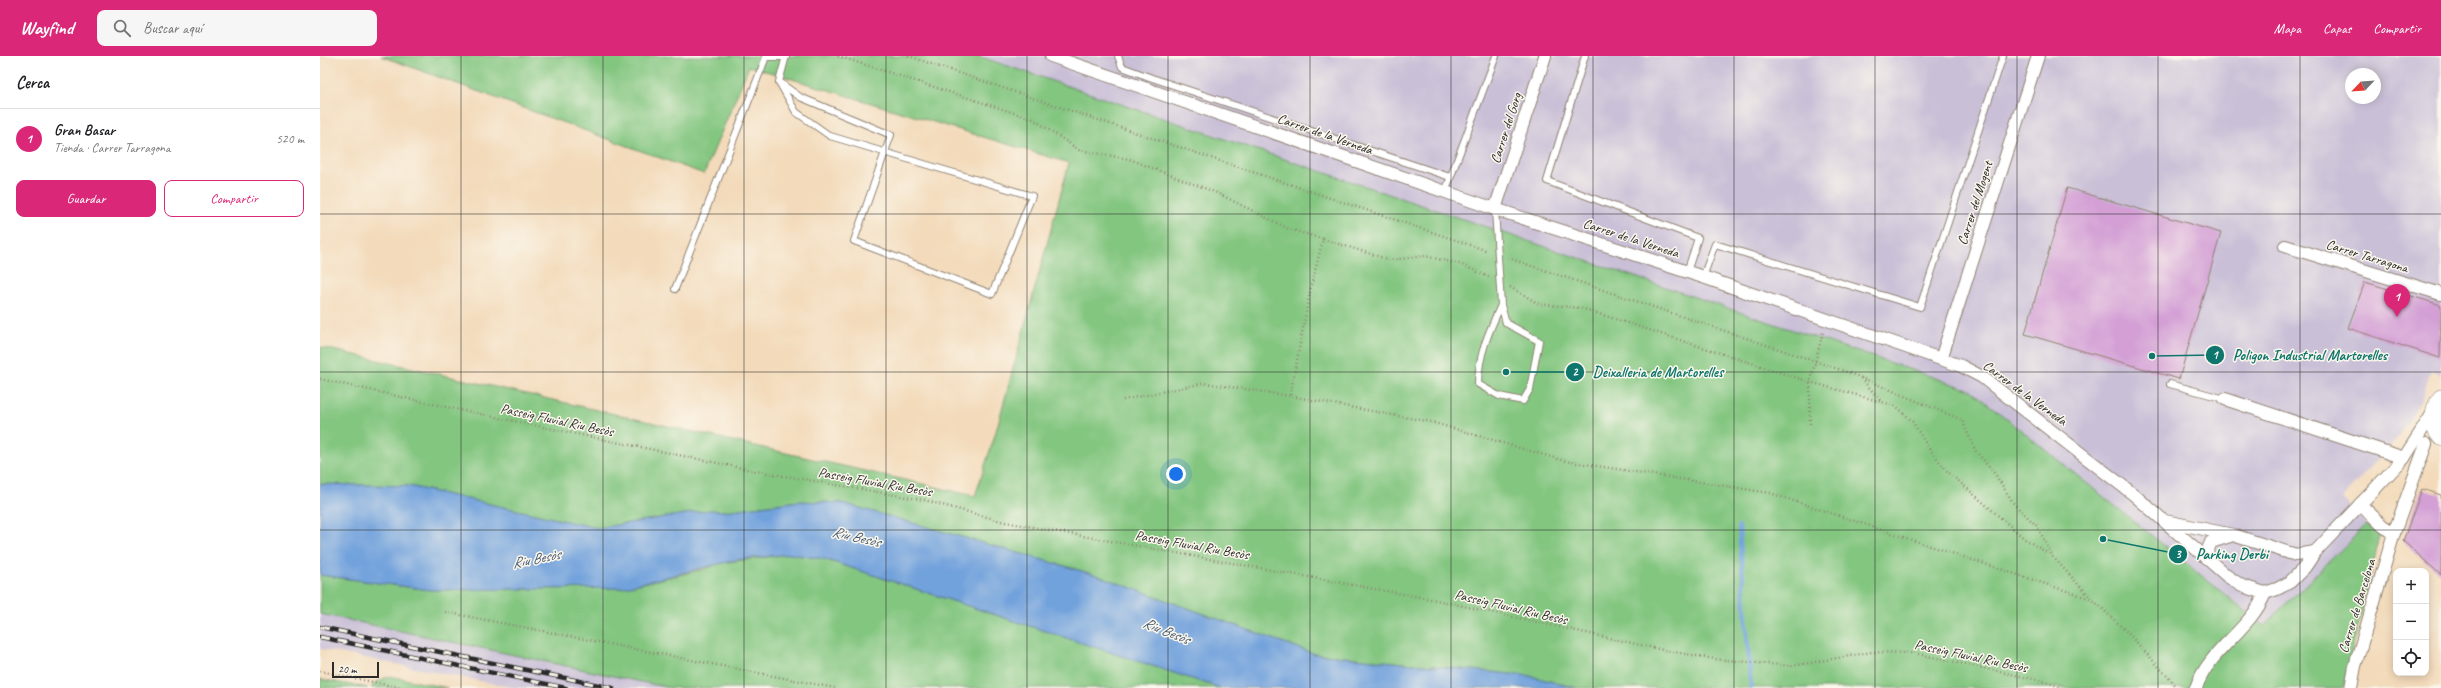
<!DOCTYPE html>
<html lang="es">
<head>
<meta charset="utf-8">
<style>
  :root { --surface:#fff; --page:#f6f6f6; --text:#202124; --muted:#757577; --line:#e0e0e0; --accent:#db2777 }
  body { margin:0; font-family:Caveat,sans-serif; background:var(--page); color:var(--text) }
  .controls { position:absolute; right:12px; bottom:12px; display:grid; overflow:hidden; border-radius:8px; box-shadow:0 2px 10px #0003 }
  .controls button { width:36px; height:36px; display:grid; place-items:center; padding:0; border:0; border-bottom:1px solid var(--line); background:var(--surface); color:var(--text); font:20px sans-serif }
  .compass { position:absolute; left:2025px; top:12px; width:36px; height:36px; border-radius:50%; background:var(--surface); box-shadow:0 2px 10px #0003; rotate:245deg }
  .scale { position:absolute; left:12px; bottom:10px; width:47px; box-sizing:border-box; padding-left:4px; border:2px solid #2b2b2b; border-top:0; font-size:11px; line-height:14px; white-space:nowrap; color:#2b2b2b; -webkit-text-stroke:3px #fbf7ec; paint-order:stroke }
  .you { position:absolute; left:856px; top:418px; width:14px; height:14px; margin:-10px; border:3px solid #fff; border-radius:50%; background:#1a73e8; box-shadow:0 0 0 6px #1a73e833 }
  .badge { display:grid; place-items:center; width:26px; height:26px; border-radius:50%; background:var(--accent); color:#fff; font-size:13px; font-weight:700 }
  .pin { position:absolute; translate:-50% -33px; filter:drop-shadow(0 1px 2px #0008) }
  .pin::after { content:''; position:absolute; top:21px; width:14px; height:12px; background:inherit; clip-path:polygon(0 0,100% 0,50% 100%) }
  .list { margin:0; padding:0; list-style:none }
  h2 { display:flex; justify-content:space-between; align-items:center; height:52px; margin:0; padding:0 16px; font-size:17px }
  h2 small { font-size:13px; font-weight:400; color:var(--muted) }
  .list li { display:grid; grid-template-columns:26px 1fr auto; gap:12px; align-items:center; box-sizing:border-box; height:60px; padding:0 16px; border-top:1px solid var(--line) }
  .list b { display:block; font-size:15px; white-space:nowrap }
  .list p { margin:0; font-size:13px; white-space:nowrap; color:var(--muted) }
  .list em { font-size:13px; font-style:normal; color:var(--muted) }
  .actions { display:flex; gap:8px; padding:12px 16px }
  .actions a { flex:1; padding:9px 0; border:1px solid var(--accent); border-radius:8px; text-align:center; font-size:14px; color:var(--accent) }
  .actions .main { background:var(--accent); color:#fff }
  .icon { flex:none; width:22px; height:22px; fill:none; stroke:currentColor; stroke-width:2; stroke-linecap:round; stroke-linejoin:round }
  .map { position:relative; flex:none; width:2121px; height:632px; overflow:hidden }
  header { display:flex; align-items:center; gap:24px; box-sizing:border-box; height:56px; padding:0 20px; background:var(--accent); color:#fff }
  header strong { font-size:19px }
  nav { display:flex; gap:22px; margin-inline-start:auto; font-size:14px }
  .search { width:280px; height:36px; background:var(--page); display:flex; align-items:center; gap:10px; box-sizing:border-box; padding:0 14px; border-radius:8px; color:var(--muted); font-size:15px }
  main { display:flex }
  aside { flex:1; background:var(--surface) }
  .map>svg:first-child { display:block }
  .industrial { fill:#c9bfd7; fill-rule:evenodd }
  .green { fill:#83c680; stroke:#577856 }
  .water { fill:#72a2dc; stroke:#4e6684 }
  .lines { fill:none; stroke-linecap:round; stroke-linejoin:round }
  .stream { stroke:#72a2dc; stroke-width:4.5 }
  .building { fill:#d39fd5 }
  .lane-casing { stroke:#8f8272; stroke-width:8 }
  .street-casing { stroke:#8f8272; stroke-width:14 }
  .secondary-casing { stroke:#8f8272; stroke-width:18 }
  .path { stroke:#8f8272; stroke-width:2.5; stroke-dasharray:1 3; stroke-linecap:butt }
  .lane { stroke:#fff; stroke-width:6 }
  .street { stroke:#fff; stroke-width:12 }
  .secondary { stroke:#fff; stroke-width:17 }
  .rail-casing { stroke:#2b2b2b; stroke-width:4.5 }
  .rail { stroke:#fbf7ec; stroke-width:3; stroke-dasharray:9; stroke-linecap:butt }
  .grid { fill:none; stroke:#2b2b2b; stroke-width:1; stroke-opacity:0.55 }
  .labels { text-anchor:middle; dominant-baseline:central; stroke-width:3; stroke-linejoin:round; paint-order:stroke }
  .street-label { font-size:14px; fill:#2b2b2b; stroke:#fbf7ec }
  .water-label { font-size:15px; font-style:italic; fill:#475b72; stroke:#fbf7ec }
  .leader { fill:none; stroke:#0f766e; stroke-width:1.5 }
  .callout-dot { fill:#0f766e; stroke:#fbf7ec; stroke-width:1.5 }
  .mark-label { font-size:12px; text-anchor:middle; font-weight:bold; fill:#fff }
  .callout-label { font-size:15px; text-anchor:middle; font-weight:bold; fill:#0f766e; stroke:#fbf7ec; stroke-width:3; stroke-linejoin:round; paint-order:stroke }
</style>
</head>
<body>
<header>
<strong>Wayfind</strong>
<div class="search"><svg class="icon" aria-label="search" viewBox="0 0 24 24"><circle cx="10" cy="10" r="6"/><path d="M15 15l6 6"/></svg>Buscar aquí</div>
<nav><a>Mapa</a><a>Capas</a><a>Compartir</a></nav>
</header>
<main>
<aside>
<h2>Cerca<small></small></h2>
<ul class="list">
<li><span class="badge">1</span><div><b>Gran Basar</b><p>Tienda · Carrer Tarragona</p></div><em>520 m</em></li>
</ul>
<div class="actions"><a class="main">Guardar</a><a>Compartir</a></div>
</aside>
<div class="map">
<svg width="2121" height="632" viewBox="0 0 2121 632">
  <rect width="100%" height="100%" fill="#fbf7ec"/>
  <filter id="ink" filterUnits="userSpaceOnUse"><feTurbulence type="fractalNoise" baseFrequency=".025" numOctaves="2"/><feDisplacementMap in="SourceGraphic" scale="8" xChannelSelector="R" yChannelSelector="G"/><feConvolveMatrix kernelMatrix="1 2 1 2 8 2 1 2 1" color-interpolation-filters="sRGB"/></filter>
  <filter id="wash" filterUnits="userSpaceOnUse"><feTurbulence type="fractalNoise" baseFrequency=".012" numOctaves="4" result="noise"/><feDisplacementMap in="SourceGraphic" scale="16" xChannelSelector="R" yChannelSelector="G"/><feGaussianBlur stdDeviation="0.9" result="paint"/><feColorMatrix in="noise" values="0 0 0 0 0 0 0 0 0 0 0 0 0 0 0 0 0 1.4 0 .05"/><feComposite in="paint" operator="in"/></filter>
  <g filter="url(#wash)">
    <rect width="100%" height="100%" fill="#f3daba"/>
    <g class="industrial">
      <path d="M658 0H2121V320L2111 315 2101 344 2075 385 2022 442 2047 468 1944 570 1651 334ZM2031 18H2055V42H2031Z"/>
      <polygon points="0,558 350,632 195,632 0,593"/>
    </g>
    <g class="green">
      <polygon points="61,0 658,0 1651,334 1944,570 2047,468 2060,480 2023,632 1256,632 1210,620 995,598 776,519 522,447 479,445 404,455 390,454 277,472 89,430 0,428 0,291 655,440 675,379 749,107 429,10 384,118"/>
      <polygon points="470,498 504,503 900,632 350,632 0,558 0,519 110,534 301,532 385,513 400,507"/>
      <polygon points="69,620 128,632 51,632 55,627"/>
      <polygon points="0,623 48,632 0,632"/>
    </g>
    <polygon class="water" points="0,428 89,430 277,472 390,454 404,455 479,445 522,447 776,519 995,598 1210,620 1256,632 900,632 504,503 470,498 415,504 301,532 110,534 0,519"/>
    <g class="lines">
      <polyline class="stream" points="1419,470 1431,632"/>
    </g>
    <g id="blocks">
      <g class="building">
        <polygon points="1747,132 1901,177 1859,323 1705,278"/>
        <polygon points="2045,226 2121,249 2120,302 2028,272"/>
        <polygon points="2102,433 2121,439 2121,519 2083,485"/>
      </g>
    </g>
  </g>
  <g filter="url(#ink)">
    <use href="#blocks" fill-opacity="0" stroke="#8f8272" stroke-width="1"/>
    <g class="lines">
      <g class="lane-casing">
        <g id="lane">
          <polyline points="798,0 802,11 832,22 1130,121"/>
          <polyline points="1265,0 1227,125 1378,182 1367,216"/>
          <polyline points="459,26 466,0"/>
          <polyline points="565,96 571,79 480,41 459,26 476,56 510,80 712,140 672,238 534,185 565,96"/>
          <polyline points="1125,136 1176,0"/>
          <path d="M1175 153 1181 249 1186 267 1219 285 1210 333 1203 345 1179 340 1158 328C1158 300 1169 275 1181 249"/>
          <polyline points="1383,221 1395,188 1600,251 1683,0"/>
          <polyline points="355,233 446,1 466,1"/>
          <polyline points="1850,328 1905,343"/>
        </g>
      </g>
      <g class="street-casing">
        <g id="street">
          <polyline points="731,0 1175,153 1383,221 1641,310 1662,321 1813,438 1907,520 1922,530 1945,537 1957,533 1970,526 1985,511 1995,496 2084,402 2113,357"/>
          <polyline points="1175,153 1225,0"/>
          <polyline points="1965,190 2121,238"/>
          <polyline points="1621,303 1718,0"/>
          <polyline points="1905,343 2084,402"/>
          <polyline points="2040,448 2063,470 2074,477"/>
          <polyline points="1845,465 1913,479 1976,499 1995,496"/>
          <polyline points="1885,501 1891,486 1910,480"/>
          <path d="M1876 632C1889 593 1931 574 1945 537"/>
          <polyline points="2031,632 2035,610 2074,477 2106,388"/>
        </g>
      </g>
      <g class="secondary-casing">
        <path id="secondary" d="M2121 342C2112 353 2111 370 2121 381"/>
      </g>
      <g class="path">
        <polyline points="518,0 713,63 759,94 809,103 897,137 969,173 1003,183 991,231 970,340"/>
        <polyline points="588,0 1168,195"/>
        <polyline points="1003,183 1070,204 1105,200 1140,208 1169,221"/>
        <polyline points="1188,202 1530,317 1642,364 1655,394 1675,418 1694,448 1717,470 1733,501 1772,543 1807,576 1858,632"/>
        <polyline points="1190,231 1219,248 1261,252 1490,326 1576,350 1592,365 1608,391 1627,415 1705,483 1732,500"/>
        <polyline points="1541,322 1561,345"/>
        <polyline points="0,323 126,351 436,415 604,444 685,466 1116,544 1348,595 1395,603 1472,610 1552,596 1594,597 1727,626 1742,632"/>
        <polyline points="803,344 884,327 970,340 1111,366 1245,405 1450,437 1771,543"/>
        <polyline points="1490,368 1490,326 1503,276"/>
        <polyline points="125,556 515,632"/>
        <polyline points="0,615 82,632"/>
      </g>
      <use href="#lane" class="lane"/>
      <use href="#street" class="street"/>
      <use href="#secondary" class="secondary"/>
      <g class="rail-casing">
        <g id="rail">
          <polyline points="0,571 293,632"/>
          <polyline points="0,581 246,632"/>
        </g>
      </g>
      <use href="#rail" class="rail"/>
    </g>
  </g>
  <path class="grid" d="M141 0V632M283 0V632M424 0V632M566 0V632M707 0V632M848 0V632M990 0V632M1131 0V632M1273 0V632M1414 0V632M1555 0V632M1697 0V632M1838 0V632M1980 0V632M0 158H2121M0 316H2121M0 474H2121"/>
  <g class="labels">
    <g class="street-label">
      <text transform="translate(1186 72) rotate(-72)">Carrer del Gorg</text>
      <text transform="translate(1005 78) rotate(19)">Carrer de la Verneda</text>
      <text transform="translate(1655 147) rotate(-72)">Carrer del Mogent</text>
      <text transform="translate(1311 182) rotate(18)">Carrer de la Verneda</text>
      <text transform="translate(2047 200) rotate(17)">Carrer Tarragona</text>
      <text transform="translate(1705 337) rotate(36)">Carrer de la Verneda</text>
      <text transform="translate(237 364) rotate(12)">Passeig Fluvial Riu Besòs</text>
      <text transform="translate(555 426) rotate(10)">Passeig Fluvial Riu Besòs</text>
      <text transform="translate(872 489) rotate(10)">Passeig Fluvial Riu Besòs</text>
      <text transform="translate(2037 550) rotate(-73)">Carrer de Barcelona</text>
      <text transform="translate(1191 551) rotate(13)">Passeig Fluvial Riu Besòs</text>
      <text transform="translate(1651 600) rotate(12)">Passeig Fluvial Riu Besòs</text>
    </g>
    <g class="water-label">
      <text transform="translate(536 481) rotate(13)">Riu Besòs</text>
      <text transform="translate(216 503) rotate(-11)">Riu Besòs</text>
      <text transform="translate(846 575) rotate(22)">Riu Besòs</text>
    </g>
  </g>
  <path class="leader" d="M1832 300L1895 299M1186 316L1255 316M1783 483L1858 498"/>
  <g class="callout-dot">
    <circle cx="1832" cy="300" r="4"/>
    <circle cx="1186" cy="316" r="4"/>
    <circle cx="1783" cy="483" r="4"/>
    <circle cx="1895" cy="299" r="10"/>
    <circle cx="1255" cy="316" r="10"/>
    <circle cx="1858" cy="498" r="10"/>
  </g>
  <g class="mark-label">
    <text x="1895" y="303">1</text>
    <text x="1255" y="320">2</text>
    <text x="1858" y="502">3</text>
  </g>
  <g class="callout-label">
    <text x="1990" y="304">Poligon Industrial Martorelles</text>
    <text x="1338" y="321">Deixalleria de Martorelles</text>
    <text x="1912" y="503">Parking Derbi</text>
  </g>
</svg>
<div class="controls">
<button>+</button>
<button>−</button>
<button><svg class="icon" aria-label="locate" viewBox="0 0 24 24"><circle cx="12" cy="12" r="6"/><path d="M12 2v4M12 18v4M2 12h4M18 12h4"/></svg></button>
</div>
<svg class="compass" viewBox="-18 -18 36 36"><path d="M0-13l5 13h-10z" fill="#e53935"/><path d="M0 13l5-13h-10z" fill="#757577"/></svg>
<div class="scale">20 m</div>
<div class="you"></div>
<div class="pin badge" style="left:2077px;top:261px">1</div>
</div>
</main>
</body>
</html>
